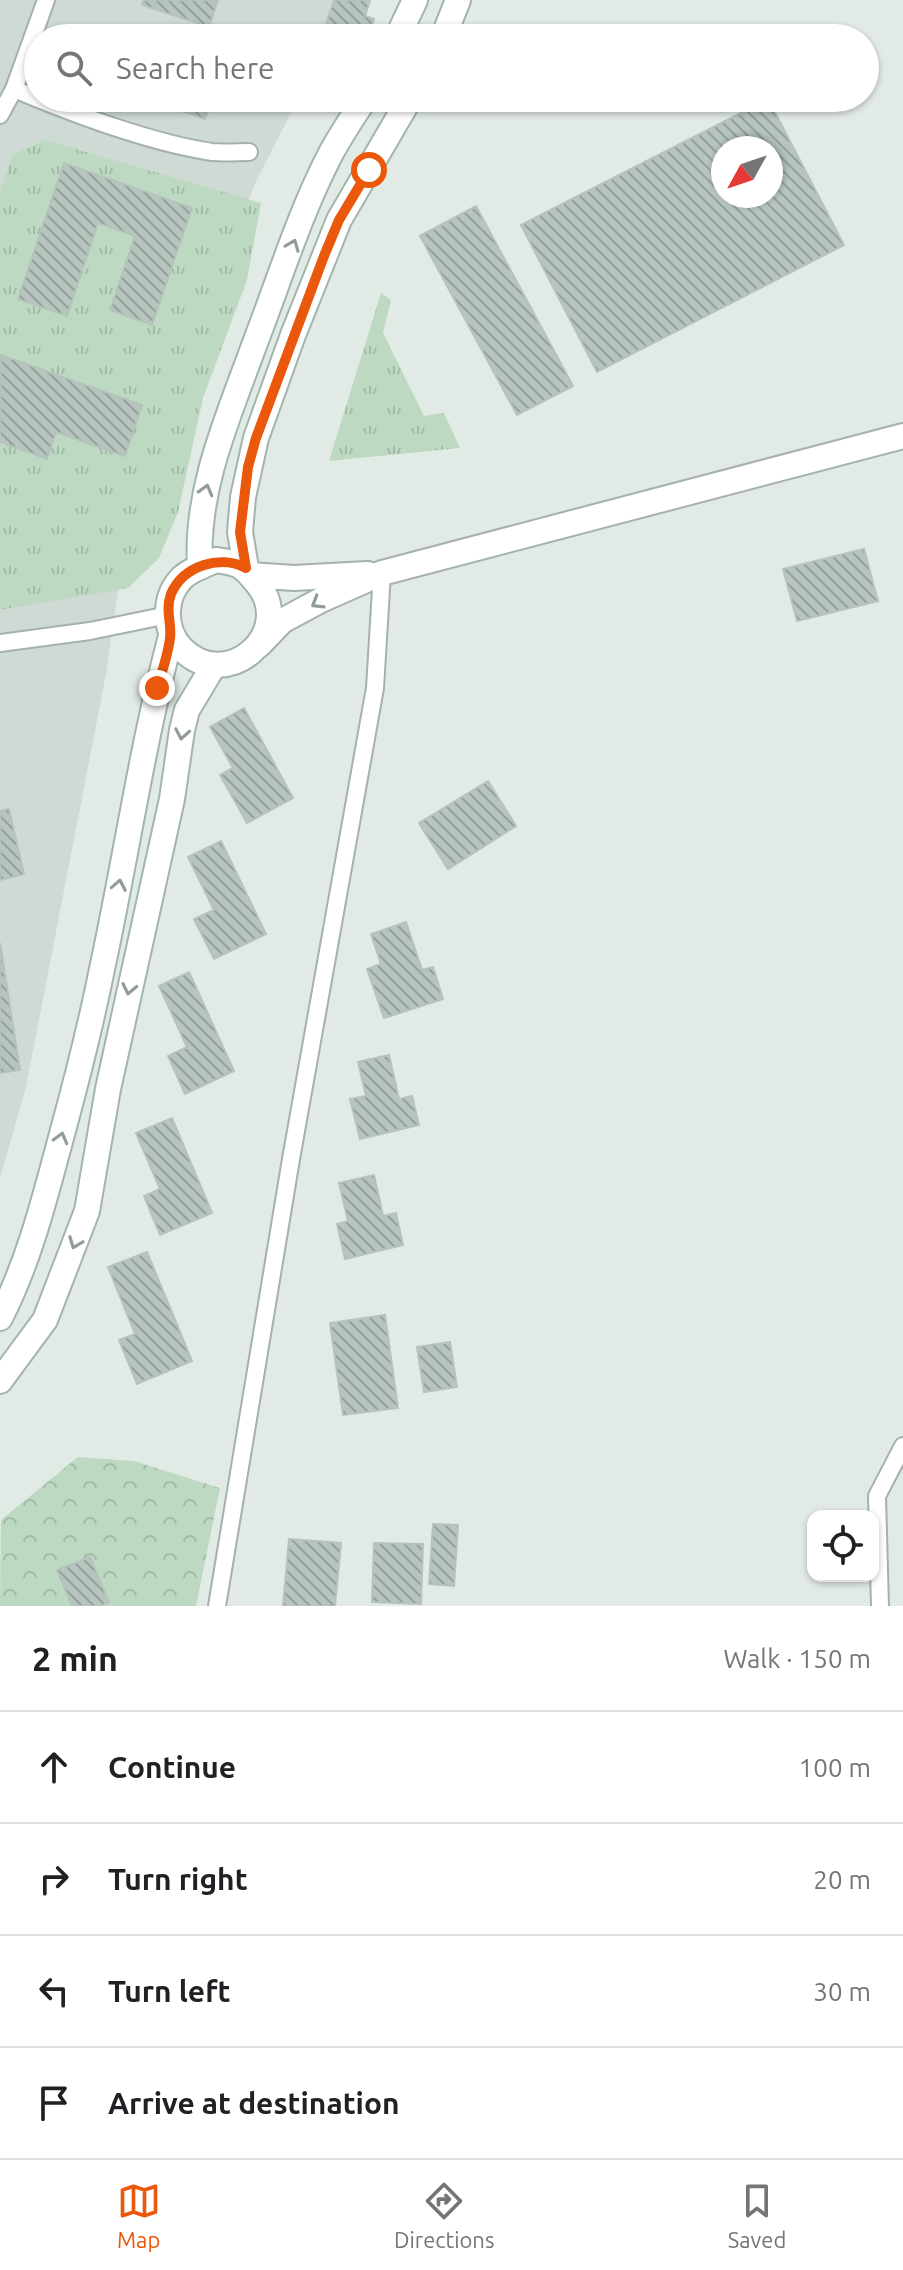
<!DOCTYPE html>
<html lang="en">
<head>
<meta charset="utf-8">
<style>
  :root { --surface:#fff; --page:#f2f2f2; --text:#202124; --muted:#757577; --line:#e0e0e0; --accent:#ea580c }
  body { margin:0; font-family:Ubuntu,sans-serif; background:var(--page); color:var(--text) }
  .controls { position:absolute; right:24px; bottom:24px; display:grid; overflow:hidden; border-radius:16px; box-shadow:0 2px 6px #0004 }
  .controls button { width:72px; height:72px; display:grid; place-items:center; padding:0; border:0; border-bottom:2px solid var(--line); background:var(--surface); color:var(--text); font:40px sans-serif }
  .compass { position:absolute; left:711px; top:136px; width:72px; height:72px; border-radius:50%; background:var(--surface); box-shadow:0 2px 6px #0004; rotate:230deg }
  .stop { position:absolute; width:24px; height:24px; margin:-18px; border:6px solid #ea580c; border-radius:50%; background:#fff }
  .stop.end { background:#ea580c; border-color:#fff; box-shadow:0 2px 8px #0008 }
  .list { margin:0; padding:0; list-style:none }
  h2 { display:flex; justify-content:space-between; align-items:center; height:104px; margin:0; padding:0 32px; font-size:34px }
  h2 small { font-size:26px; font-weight:400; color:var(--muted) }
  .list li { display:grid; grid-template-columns:52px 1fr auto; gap:24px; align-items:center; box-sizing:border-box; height:112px; padding:0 32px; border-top:2px solid var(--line) }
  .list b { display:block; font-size:30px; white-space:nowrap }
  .list em { font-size:26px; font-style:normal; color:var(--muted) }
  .icon { flex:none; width:44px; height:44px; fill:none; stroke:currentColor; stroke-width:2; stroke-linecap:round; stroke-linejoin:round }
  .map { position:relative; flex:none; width:903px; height:1606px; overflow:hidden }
  .search { position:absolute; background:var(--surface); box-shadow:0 2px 6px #0004; left:24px; right:24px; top:24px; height:88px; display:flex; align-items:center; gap:20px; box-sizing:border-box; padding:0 28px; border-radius:44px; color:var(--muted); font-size:30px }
  .sheet { height:552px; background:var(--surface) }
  nav { display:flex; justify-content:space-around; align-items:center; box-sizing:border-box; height:112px; border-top:2px solid var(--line); background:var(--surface); font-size:22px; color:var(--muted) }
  nav a { display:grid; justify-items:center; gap:4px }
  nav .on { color:var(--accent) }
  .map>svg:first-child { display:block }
  .built { fill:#d0dad4 }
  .grass { fill:url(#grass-tufts) }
  .forest { fill:url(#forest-crowns) }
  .building { fill:url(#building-back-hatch); stroke:#b5c3bc; stroke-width:2; fill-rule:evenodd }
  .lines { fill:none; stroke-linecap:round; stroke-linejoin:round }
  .service-casing { stroke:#a5b1ab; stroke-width:20 }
  .tertiary-casing { stroke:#a5b1ab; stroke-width:28 }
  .secondary-casing { stroke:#a2b5ac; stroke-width:28 }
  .service { stroke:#fff; stroke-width:16 }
  .tertiary { stroke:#fff; stroke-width:24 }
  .secondary { stroke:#fff; stroke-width:24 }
  .oneway { stroke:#929c98 }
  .route { stroke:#ea580c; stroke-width:10 }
</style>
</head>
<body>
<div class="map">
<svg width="903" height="1606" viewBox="0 0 903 1606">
  <defs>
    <pattern id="grass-tufts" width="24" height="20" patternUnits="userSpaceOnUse" patternTransform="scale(2)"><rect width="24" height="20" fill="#bdd9c1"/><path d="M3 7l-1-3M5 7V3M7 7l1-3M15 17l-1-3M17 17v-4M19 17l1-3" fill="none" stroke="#a2bba6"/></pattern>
    <pattern id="forest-crowns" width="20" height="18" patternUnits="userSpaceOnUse" patternTransform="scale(2)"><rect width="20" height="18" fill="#bdd9c1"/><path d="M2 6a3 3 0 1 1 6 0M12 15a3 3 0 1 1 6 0" fill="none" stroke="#a2bba6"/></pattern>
    <pattern id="building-back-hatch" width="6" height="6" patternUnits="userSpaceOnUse" patternTransform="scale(2)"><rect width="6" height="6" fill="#b7c5be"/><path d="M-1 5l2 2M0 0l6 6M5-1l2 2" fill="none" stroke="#95a19b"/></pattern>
  </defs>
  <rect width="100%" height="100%" fill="#e2eae5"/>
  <polygon class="built" points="0,0 350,0 333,38 38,38 38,98 299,98 257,179 229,247 123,556 106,674 26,1087 0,1179"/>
  <g class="grass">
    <polygon points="45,140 261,203 247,280 203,398 178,512 159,558 128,588 0,610 0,193 12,155"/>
    <polygon points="381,293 391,300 383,333 424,416 444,413 460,448 329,461"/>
  </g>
  <polygon class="forest" points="78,1457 134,1461 220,1488 196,1606 0,1606 1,1520"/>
  <g class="building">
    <polygon points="144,0 218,0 209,27 142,5"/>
    <polygon points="334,0 370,0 365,16 374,19 368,38 338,38 323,33"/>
    <polygon points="171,98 212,98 205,119 168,106"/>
    <path d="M768 99 844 245 597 372 521 225ZM723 148H771V196H723Z"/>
    <polygon points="64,163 192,208 152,325 110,310 135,236 98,223 67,316 18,299"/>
    <polygon points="476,206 573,386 517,415 420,236"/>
    <polygon points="1,355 142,405 125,456 56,432 47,459 0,442"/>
    <polygon points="864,549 878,601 797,621 783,569"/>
    <polygon points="244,708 293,798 247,823 220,775 233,768 210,727"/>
    <polygon points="488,781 516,826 448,869 419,823"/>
    <polygon points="9,809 24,874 0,880 0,811"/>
    <polygon points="221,841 266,934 214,959 194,919 214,910 188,857"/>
    <polygon points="406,922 422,970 433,967 443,999 384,1018 367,969 381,964 371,934"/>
    <polygon points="0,943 20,1070 0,1073"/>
    <polygon points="189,972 234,1071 185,1094 168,1056 187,1047 159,986"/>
    <polygon points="389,1055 399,1099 412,1096 419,1125 360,1139 350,1099 366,1096 358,1062"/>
    <polygon points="172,1118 212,1213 160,1235 144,1196 160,1189 136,1133"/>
    <polygon points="374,1175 383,1216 396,1213 403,1245 345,1259 337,1224 348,1221 339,1183"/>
    <polygon points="147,1252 192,1361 137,1384 119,1340 135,1334 108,1267"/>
    <polygon points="385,1315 398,1408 343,1415 330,1323"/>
    <polygon points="450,1342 457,1387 424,1392 417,1347"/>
    <polygon points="433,1524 458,1525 454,1586 429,1584"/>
    <polygon points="289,1539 341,1543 335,1606 283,1606"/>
    <polygon points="374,1543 423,1544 421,1604 372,1602"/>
    <polygon points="90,1557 109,1602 101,1606 72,1606 57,1570"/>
  </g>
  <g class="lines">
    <g class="service-casing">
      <g id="service">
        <path d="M14 89C71 113 152 143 212 152 224 153 237 152 249 152"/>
        <polyline points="0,115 14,89 46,0"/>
        <polyline points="0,643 90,631 168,615"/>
        <polyline points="217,1606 291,1159 375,688 382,573"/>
        <polyline points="880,1606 877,1496 903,1446"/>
      </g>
    </g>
    <g class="tertiary-casing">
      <g id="tertiary">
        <polyline points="251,575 294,578 368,574"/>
        <polyline points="259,645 282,621 321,600 382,573 903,436"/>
      </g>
    </g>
    <g class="secondary-casing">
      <g id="secondary">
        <polyline points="397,38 415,0"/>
        <polyline points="443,38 458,0"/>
        <path d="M216 560C239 563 242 565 257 583 297 631 228 695 182 649 163 630 163 596 183 577 192 569 205 565 216 560Z"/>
        <path d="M200 567C195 489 229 415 255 343 279 281 299 215 330 155 340 136 353 117 365 98"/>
        <polyline points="246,568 240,532 243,497 256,438 293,335 339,220 410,98"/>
        <path d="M0 1318C30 1259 45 1197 62 1134 77 1079 91 1024 102 969 126 858 142 745 171 636"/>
        <polyline points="0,1381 45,1320 87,1211 108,1089 172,799 182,730 187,710 214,665"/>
      </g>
    </g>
    <use href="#service" class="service"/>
    <use href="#tertiary" class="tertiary"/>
    <use href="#secondary" class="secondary"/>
  </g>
  <defs><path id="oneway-chevron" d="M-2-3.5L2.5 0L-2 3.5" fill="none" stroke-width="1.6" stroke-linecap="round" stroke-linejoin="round" transform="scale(2)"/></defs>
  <g class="oneway">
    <use href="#oneway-chevron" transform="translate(293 245) rotate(-68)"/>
    <use href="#oneway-chevron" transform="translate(206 490) rotate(-75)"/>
    <use href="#oneway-chevron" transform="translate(317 603) rotate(149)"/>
    <use href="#oneway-chevron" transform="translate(182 734) rotate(100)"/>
    <use href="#oneway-chevron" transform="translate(119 885) rotate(-79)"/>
    <use href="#oneway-chevron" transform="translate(129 989) rotate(102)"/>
    <use href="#oneway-chevron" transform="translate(61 1138) rotate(-75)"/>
    <use href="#oneway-chevron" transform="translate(75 1243) rotate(111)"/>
  </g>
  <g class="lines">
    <path class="route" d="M157 688C162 672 168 655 170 638 172 624 165 610 171 594 183 566 220 554 246 568L240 532 248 467 256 438 324 256 339 220 369 170"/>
  </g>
</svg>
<div class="controls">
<button><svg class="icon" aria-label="locate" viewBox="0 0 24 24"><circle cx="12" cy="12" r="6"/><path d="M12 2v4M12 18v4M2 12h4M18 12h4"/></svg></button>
</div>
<svg class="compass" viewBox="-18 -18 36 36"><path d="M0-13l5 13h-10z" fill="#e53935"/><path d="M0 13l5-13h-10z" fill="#757577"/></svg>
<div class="stop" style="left:369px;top:170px"></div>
<div class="stop end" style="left:157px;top:688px"></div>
<div class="search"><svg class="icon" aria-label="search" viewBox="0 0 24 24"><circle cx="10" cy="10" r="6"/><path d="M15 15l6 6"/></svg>Search here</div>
</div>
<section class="sheet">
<h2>2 min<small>Walk · 150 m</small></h2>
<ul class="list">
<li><svg class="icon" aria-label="ahead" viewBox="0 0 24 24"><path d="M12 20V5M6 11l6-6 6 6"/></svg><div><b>Continue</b></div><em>100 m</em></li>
<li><svg class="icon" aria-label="right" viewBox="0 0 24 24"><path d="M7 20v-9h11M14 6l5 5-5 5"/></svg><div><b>Turn right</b></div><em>20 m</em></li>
<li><svg class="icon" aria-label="left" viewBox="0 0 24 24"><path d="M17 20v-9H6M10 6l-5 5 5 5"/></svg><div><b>Turn left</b></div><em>30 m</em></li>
<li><svg class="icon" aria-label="arrive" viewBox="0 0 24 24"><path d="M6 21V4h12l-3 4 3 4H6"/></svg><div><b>Arrive at destination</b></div></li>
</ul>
</section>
<nav>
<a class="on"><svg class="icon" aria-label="map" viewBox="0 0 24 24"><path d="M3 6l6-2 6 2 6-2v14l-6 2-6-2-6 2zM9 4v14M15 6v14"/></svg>Map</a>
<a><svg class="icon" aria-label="directions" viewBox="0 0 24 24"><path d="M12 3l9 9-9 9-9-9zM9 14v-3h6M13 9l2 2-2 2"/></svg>Directions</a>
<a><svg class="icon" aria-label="saved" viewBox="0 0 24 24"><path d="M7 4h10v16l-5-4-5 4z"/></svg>Saved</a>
</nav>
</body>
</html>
